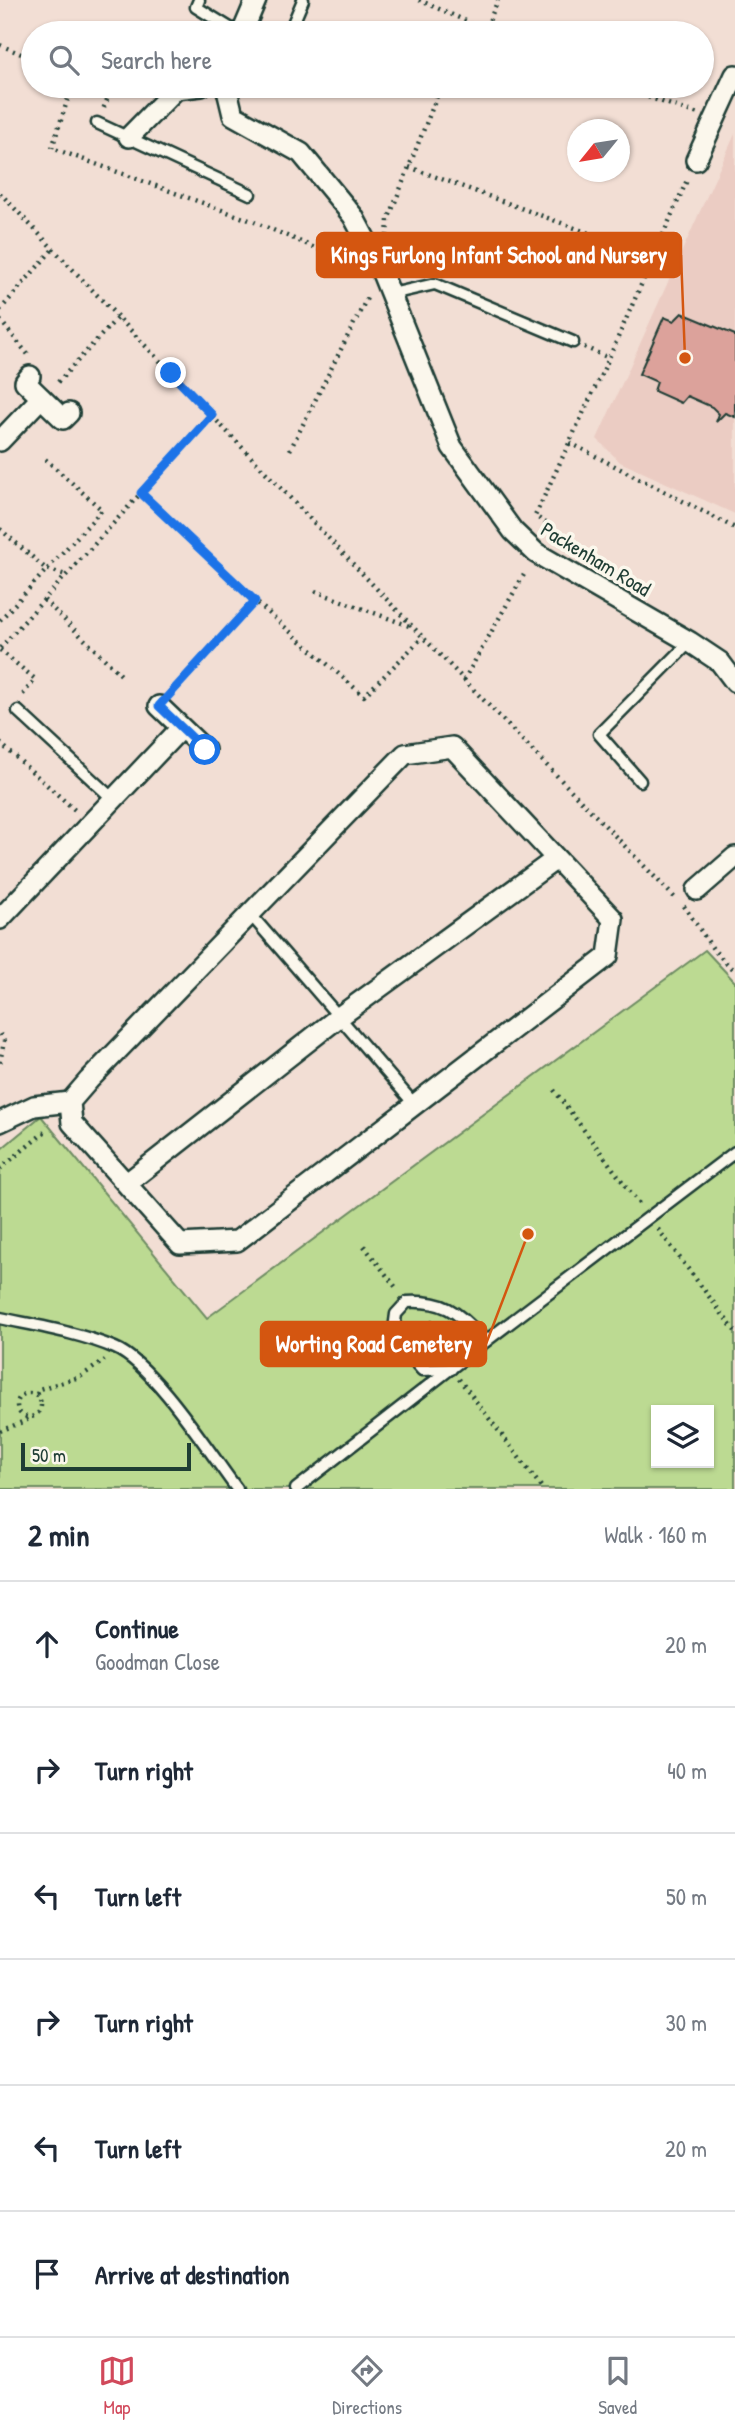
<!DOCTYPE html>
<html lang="en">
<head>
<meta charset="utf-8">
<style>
  :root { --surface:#fff; --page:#f6f6f7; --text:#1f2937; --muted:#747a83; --line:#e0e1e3; --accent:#d1495b }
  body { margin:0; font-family:"Patrick Hand",sans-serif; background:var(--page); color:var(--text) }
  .controls { position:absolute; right:21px; bottom:21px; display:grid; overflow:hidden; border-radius:0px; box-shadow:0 2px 5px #0004 }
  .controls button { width:63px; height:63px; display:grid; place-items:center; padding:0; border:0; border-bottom:2px solid var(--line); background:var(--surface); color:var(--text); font:35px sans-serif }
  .compass { position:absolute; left:567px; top:119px; width:63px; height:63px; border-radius:50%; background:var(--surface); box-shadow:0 2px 5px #0004; rotate:240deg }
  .scale { position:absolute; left:21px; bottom:18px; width:170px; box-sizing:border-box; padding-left:7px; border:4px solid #1f3d34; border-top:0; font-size:19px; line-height:24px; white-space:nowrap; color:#1f3d34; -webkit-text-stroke:5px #fbf7ec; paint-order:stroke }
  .stop { position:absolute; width:21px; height:21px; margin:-16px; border:5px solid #1a73e8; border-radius:50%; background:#fff }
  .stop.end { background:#1a73e8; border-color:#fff; box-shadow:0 2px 7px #0008 }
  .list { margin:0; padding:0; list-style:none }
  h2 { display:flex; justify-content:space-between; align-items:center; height:91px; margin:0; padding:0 28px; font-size:30px }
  h2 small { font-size:23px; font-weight:400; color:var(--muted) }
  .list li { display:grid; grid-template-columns:46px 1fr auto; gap:21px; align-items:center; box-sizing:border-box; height:126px; padding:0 28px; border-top:2px solid var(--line) }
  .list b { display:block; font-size:26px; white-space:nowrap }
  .list p { margin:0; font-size:23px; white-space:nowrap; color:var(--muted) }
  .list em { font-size:23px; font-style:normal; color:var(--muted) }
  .icon { flex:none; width:38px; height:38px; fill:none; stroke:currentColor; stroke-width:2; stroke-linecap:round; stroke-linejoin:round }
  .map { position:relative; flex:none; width:735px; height:1489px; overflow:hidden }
  .search { position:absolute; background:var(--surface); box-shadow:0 2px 5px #0004; left:21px; right:21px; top:21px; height:77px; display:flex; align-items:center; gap:18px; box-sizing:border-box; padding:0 24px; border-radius:38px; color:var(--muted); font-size:26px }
  .sheet { height:847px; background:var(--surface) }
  nav { display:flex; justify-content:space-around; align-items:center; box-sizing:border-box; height:98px; border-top:2px solid var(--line); background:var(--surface); font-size:19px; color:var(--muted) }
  nav a { display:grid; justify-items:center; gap:4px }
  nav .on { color:var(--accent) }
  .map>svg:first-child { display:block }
  .built { fill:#ebccc3 }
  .green { fill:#bcda92; stroke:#6e8c63; stroke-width:2; fill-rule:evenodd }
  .building { fill:#dca29b; stroke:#1f3d34; stroke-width:2 }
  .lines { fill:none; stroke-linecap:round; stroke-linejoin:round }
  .service-casing { stroke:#1f3d34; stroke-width:15 }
  .minor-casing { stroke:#1f3d34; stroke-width:24 }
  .path { stroke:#1f3d34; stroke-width:4.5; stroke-dasharray:2 5; stroke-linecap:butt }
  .service { stroke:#fbf7ec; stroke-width:10 }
  .minor { stroke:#fbf7ec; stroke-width:19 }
  .route { stroke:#1a73e8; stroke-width:9 }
  .labels { text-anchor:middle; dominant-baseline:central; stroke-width:7; stroke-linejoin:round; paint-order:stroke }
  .street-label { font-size:21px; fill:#1f3d34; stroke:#fbf7ec }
  .leader { fill:none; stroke:#d45610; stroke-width:2.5 }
  .callout-dot { fill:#d45610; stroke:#fbf7ec; stroke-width:2.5 }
  .callout { fill:#d45610; stroke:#d45610; stroke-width:2.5 }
  .callout-label { font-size:23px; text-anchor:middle; font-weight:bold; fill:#fff }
</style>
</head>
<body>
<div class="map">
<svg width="735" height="1489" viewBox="0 0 735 1489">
  <rect width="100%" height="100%" fill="#f2ded4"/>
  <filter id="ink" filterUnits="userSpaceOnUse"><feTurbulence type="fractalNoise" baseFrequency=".0143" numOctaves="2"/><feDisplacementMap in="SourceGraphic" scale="14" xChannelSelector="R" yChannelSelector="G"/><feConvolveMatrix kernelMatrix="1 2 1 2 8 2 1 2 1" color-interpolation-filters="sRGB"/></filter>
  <g filter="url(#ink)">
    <polygon class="built" points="735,134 735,514 620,462 597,439"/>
    <path class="green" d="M705 950 735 982V1489H0V1150L41 1116 207 1318ZM656 1410H709V1463H656Z"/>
    <g class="building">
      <polygon points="682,313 735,335 735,417 725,413 716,422 719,414 712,407 687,396 681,403 654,391 657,382 639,374 664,317 674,321"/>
      <polygon points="432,1321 452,1346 439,1356 419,1331"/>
    </g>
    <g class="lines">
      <g class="service-casing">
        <g id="service">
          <polyline points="199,0 196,7 238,33"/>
          <polyline points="289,33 303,0"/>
          <polyline points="97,123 250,194"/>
          <polyline points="391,297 400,292 435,284 573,342"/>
          <polyline points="18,711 114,800"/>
          <polyline points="640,781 599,734 690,642"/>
          <polyline points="251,915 415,1105"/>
          <path d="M0 1318C37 1326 80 1333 115 1348 153 1364 210 1453 237 1489"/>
          <path d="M451 1369 422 1370 393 1337 396 1314 407 1302C448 1300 458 1314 486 1341"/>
          <polyline points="296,1489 486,1341 735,1152"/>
        </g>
      </g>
      <g class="minor-casing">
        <g id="minor">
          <polyline points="242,33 256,0"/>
          <polyline points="226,86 233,115 301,153 353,216 378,263 452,447 513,531 536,553 690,642 720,662 735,682"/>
          <polyline points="129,137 176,89 201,86"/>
          <polyline points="696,160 735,75"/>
          <polyline points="30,376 25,382 63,419 69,413"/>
          <polyline points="0,441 41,398"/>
          <polyline points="159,706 205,750"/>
          <polygon points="452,747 613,919 608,956 237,1241 180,1244 72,1123 70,1102 89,1080 405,754"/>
          <polyline points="697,890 735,857"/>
          <polyline points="0,919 181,728"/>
          <polyline points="0,1122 34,1106 70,1102"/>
          <polyline points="127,1183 339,1017 556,859"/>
        </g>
      </g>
      <g class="path">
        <polyline points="419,0 466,21 484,33"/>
        <polyline points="461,33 466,21"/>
        <polyline points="484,33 498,0"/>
        <polyline points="0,45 33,59"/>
        <polyline points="72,86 52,148 252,221 355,265"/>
        <polyline points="101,86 111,90 102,112"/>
        <polyline points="615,86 698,114"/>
        <polyline points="409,167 654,257"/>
        <polyline points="0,193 413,627 677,900"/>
        <polyline points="387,236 388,220 441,86"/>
        <polyline points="0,310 53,249"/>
        <polyline points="0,320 30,357"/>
        <polyline points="584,347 609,358"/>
        <polyline points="58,382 118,317"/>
        <polyline points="570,443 735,528"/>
        <polyline points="290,450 368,296"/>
        <polyline points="141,493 255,601 364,696 423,637"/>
        <polyline points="552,527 535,516 609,358 688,178"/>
        <polyline points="0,529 46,569 66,575"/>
        <polyline points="315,591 412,627"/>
        <polyline points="44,600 121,675"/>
        <polyline points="0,620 102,510 43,457"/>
        <polyline points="0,648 212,415"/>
        <polyline points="0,650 35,679 21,697"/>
        <polyline points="464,680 526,571"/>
        <polyline points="171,693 255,601"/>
        <polyline points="0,743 77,812"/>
        <polyline points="684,906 713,949 735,972"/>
        <polyline points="0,1034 4,1041 0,1063"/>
        <polyline points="554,1090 640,1205"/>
        <polyline points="0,1169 47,1130"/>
        <polyline points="658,1229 735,1331"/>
        <polyline points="364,1246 398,1290"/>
        <polyline points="459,1379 543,1489"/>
        <circle cx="29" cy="1405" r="12"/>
        <polyline points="37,1394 39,1389 80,1377 105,1360"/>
        <polyline points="0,1431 32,1418"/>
      </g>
      <use href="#service" class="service"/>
      <use href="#minor" class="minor"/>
    </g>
  </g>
  <g class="lines" filter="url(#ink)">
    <polyline class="route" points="171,373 212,415 141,493 255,601 159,706 205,750"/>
  </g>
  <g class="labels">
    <g class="street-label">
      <text transform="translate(596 559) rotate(31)">Packenham Road</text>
    </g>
  </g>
  <path class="leader" d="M685 358L681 255M528 1234L486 1344"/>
  <g class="callout-dot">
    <circle cx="685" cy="358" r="7"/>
    <circle cx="528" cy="1234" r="7"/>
  </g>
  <g class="callout">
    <rect x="317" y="233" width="364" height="44" rx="7"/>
    <rect x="261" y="1322" width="225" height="44" rx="7"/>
  </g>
  <g class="callout-label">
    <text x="499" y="263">Kings Furlong Infant School and Nursery</text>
    <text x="374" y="1352">Worting Road Cemetery</text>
  </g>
</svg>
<div class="controls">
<button><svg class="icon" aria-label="layers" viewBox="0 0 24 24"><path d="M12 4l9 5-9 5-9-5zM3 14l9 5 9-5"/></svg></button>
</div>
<svg class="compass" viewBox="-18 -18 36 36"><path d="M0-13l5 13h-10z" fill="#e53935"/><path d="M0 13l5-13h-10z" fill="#747a83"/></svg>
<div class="scale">50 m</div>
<div class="stop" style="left:205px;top:750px"></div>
<div class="stop end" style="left:171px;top:373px"></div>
<div class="search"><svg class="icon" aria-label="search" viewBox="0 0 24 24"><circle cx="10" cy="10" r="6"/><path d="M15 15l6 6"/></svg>Search here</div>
</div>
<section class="sheet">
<h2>2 min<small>Walk · 160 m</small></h2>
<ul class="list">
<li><svg class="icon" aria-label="ahead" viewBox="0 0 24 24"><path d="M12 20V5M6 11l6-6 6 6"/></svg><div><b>Continue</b><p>Goodman Close</p></div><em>20 m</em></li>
<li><svg class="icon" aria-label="right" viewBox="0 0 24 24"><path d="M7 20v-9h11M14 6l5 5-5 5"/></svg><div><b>Turn right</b></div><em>40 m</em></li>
<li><svg class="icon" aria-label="left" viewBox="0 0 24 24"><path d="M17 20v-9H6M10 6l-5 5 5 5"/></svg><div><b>Turn left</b></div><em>50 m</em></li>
<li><svg class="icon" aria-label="right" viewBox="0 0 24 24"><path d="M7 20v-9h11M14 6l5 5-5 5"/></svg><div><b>Turn right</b></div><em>30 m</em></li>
<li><svg class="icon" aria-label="left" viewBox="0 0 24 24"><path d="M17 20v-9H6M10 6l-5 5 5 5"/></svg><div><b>Turn left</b></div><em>20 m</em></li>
<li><svg class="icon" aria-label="arrive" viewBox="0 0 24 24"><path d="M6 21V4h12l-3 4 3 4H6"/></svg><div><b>Arrive at destination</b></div></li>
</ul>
</section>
<nav>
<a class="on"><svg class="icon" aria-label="map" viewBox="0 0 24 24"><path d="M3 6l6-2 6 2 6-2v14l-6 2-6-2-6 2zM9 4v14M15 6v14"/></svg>Map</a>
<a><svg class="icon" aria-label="directions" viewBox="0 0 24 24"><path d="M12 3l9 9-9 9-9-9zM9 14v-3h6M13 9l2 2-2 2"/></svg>Directions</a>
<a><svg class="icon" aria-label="saved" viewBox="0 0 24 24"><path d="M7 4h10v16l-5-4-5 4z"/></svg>Saved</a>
</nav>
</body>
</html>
